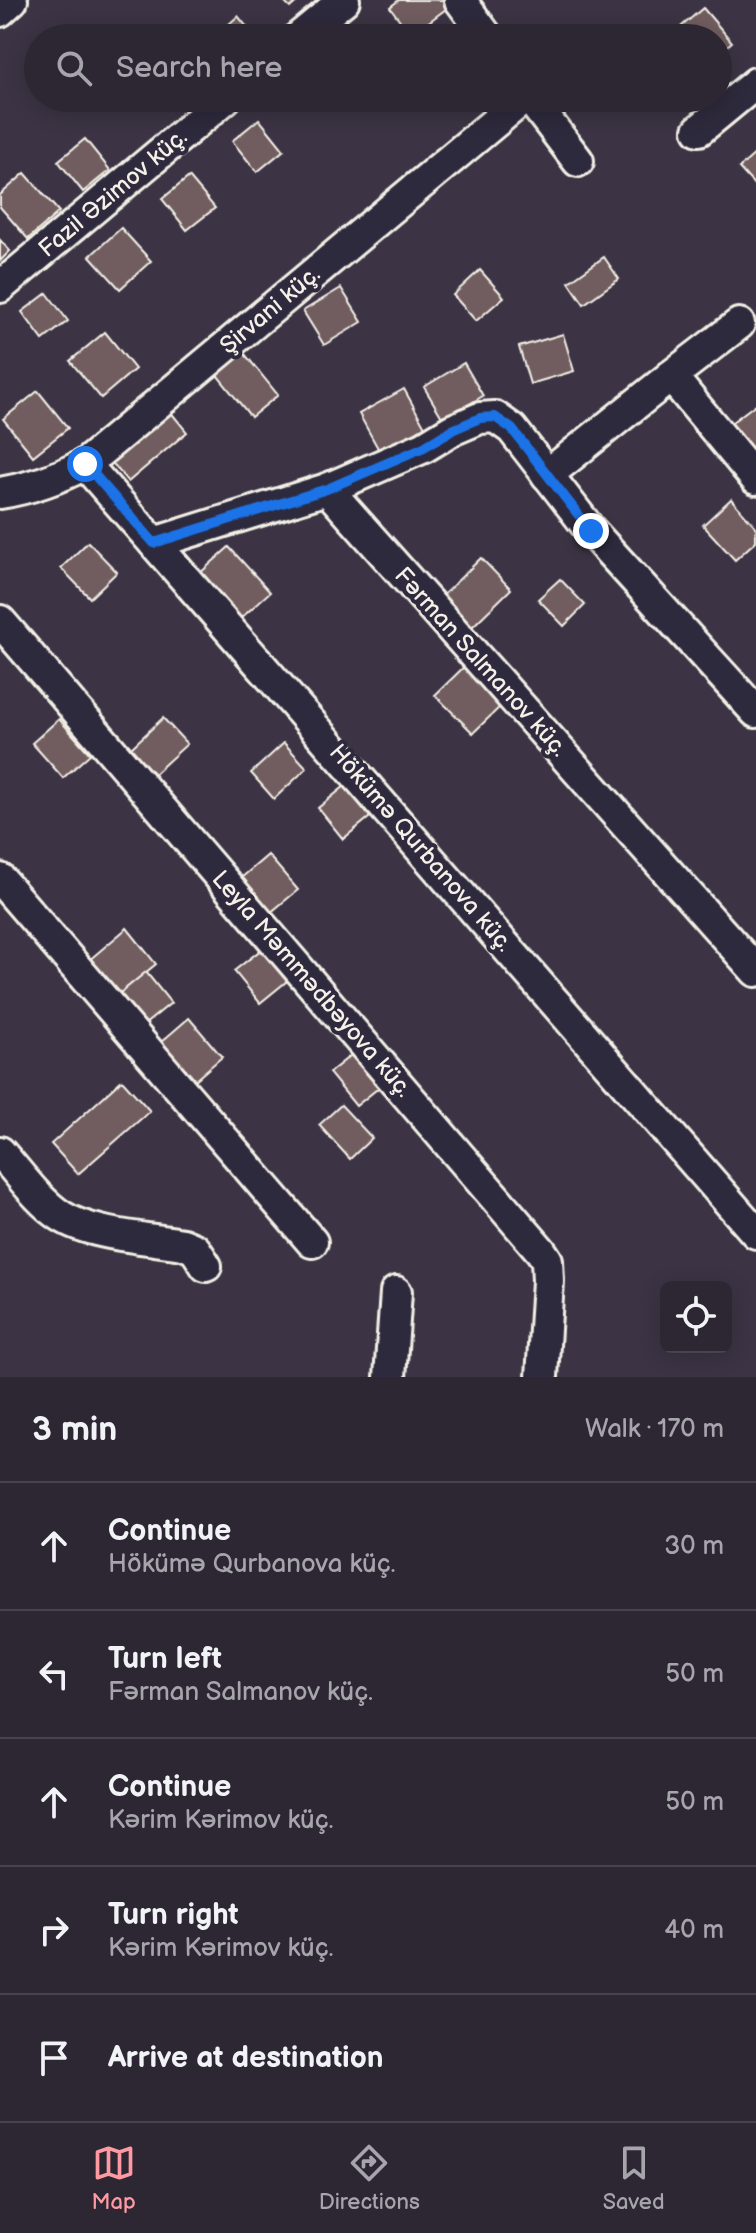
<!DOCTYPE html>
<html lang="en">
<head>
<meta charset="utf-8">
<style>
  :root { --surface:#2d2733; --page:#352f3b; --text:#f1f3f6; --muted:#a7a5ac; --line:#48444e; --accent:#ff9aa2 }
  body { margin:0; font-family:"Balsamiq Sans",sans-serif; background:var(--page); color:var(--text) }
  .controls { position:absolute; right:24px; bottom:24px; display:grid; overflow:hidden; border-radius:12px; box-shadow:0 4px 20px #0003 }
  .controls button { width:72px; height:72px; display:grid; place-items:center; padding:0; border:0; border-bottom:2px solid var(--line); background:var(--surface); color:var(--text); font:40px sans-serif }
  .stop { position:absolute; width:24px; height:24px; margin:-18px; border:6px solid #1a73e8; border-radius:50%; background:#fff }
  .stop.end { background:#1a73e8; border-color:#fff; box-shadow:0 2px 8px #0008 }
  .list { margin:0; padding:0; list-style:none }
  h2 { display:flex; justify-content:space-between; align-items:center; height:104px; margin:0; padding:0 32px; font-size:34px }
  h2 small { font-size:26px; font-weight:400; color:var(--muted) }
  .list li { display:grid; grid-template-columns:52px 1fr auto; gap:24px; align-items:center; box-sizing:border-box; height:128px; padding:0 32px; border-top:2px solid var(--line) }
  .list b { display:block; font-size:30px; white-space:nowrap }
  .list p { margin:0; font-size:26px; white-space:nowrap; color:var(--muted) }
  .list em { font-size:26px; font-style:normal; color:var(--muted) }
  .icon { flex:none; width:44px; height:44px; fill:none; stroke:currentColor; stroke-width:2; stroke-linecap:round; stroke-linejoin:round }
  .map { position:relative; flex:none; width:756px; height:1377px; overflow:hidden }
  .search { position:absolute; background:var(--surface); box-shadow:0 4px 20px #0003; left:24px; right:24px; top:24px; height:88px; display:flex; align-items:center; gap:20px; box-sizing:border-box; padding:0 28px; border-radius:44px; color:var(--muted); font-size:30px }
  .sheet { height:744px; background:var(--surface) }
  nav { display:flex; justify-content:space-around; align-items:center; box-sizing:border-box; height:112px; border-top:2px solid var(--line); background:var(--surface); font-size:22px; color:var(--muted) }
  nav a { display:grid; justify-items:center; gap:4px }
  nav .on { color:var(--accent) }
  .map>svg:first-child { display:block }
  .building { fill:#715d5e; stroke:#f4f1e8; stroke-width:2 }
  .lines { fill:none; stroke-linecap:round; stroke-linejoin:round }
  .minor-casing { stroke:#f4f1e8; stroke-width:36 }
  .minor { stroke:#2f2a3d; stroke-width:30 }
  .route { stroke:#1a73e8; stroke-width:10 }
  .labels { text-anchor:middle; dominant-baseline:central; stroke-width:8; stroke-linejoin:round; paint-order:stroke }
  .street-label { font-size:24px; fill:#f4f1e8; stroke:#2f2a3d }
</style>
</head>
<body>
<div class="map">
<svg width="756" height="1377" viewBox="0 0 756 1377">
  <rect width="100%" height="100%" fill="#3c3444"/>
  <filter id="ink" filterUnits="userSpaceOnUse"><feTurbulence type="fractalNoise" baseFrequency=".0125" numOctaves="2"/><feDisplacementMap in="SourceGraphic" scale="16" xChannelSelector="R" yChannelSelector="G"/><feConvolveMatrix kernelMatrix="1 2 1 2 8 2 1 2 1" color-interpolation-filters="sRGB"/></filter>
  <g filter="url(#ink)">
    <g class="building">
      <polygon points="282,0 299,0 290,8"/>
      <polygon points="399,0 446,0 450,6 411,35 390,7"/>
      <polygon points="703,8 732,42 718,54 718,38 668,38"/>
      <polygon points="238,16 256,38 224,38 219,33"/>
      <polygon points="332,98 354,98 341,109"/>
      <polygon points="460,98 477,98 467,106"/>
      <polygon points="259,119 284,150 257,172 232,141"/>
      <polygon points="85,139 110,170 83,192 58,161"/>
      <polygon points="756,153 756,187 739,168"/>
      <polygon points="25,173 59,212 28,239 0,207 0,195"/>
      <polygon points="189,177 215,208 187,230 162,199"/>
      <polygon points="121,228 151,261 120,289 90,256"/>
      <polygon points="0,240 10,251 0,261"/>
      <polygon points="604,257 619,279 584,304 569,282"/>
      <polygon points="480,270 504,297 476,321 453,295"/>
      <polygon points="341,288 362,322 324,345 303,311"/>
      <polygon points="47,293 68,321 43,340 22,312"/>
      <polygon points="105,332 135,369 101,398 70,361"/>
      <polygon points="563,334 574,371 530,384 519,347"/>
      <polygon points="244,353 278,395 251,417 217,375"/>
      <polygon points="464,363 483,396 443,419 424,387"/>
      <polygon points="404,389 425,427 380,452 359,414"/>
      <polygon points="38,391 68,428 33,456 3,419"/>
      <polygon points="756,404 756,446 748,452 727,426"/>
      <polygon points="169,410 187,432 128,482 110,460"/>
      <polygon points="731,499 756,527 756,541 735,560 703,525"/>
      <polygon points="88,542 117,572 90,598 61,568"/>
      <polygon points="229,547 270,592 240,619 199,574"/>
      <polygon points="481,558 511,589 472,627 442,596"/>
      <polygon points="560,579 585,605 564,626 538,599"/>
      <polygon points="467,664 504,703 473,733 435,695"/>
      <polygon points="163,718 187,744 154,774 130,749"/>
      <polygon points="59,719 90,754 63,778 32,743"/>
      <polygon points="284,743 307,768 274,799 251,773"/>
      <polygon points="345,786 370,817 343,839 318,808"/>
      <polygon points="268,855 298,890 270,913 241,878"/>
      <polygon points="127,928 156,964 117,996 88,961"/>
      <polygon points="262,949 287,981 260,1003 234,971"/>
      <polygon points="146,972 171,1003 144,1025 119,994"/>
      <polygon points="189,1018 222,1057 194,1081 161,1042"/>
      <polygon points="355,1052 382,1085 356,1106 329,1073"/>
      <polygon points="122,1080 150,1111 78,1174 51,1144"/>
      <polygon points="341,1105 372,1138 350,1159 319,1125"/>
    </g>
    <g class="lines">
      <g class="minor-casing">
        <g id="minor">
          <polyline points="460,0 488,38"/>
          <polyline points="0,11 12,0"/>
          <polyline points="298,38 344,0"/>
          <polyline points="530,98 578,161"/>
          <polyline points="699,130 756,83"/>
          <polyline points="0,287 226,98"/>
          <polyline points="671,376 739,324"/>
          <polyline points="85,464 756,1233"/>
          <polyline points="547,475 671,376 756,479"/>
          <polyline points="327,489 424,447 452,430 480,418 495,417 512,429 591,531 756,712"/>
          <path d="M0 493C31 488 57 479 85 464L524 98"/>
          <polyline points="154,543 327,489 756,971"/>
          <polyline points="0,621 541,1251 547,1260 548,1281 542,1377"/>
          <polyline points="0,879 312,1242"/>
          <path d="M0 1152C19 1173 37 1200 61 1216 90 1235 147 1238 183 1244L195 1249 206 1266"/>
          <polyline points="390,1377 396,1292"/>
        </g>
      </g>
      <use href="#minor" class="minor"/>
    </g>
  </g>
  <g class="lines" filter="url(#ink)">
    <polyline class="route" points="85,464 154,543 327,489 424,447 452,430 480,418 495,417 512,429 591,531"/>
  </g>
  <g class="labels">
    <g class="street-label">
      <text transform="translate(113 193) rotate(-40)">Fazil Əzimov küç.</text>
      <text transform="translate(270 310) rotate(-40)">Şirvani küç.</text>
      <text transform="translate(481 662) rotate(48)">Fərman Salmanov küç.</text>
      <text transform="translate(421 848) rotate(49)">Hökümə Qurbanova küç.</text>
      <text transform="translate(312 984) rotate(49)">Leyla Məmmədbəyova küç.</text>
    </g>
  </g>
</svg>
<div class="controls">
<button><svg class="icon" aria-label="locate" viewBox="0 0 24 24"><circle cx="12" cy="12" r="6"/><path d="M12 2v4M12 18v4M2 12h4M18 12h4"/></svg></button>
</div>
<div class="stop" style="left:85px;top:464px"></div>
<div class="stop end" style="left:591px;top:531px"></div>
<div class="search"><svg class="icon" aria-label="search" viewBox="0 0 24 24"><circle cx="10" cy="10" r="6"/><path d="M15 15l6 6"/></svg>Search here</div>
</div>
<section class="sheet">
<h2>3 min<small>Walk · 170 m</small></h2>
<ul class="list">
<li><svg class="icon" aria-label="ahead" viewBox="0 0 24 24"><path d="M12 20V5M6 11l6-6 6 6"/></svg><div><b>Continue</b><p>Hökümə Qurbanova küç.</p></div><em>30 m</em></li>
<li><svg class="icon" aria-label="left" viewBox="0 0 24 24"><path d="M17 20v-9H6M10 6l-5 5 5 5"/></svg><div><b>Turn left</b><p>Fərman Salmanov küç.</p></div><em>50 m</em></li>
<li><svg class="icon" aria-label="ahead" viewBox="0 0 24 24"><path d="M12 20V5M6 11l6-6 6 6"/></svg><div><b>Continue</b><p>Kərim Kərimov küç.</p></div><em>50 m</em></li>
<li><svg class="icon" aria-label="right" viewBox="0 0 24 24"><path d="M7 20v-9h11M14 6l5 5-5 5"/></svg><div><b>Turn right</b><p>Kərim Kərimov küç.</p></div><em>40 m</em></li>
<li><svg class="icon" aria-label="arrive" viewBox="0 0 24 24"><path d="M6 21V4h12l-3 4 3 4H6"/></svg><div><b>Arrive at destination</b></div></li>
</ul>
</section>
<nav>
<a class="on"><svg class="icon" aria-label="map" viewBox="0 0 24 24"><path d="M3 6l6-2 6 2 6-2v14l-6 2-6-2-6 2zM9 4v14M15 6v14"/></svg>Map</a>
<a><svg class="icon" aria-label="directions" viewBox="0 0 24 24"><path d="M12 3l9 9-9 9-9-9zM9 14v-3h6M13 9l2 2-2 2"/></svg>Directions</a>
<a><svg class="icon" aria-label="saved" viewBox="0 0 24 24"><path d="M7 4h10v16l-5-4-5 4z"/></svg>Saved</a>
</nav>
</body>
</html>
